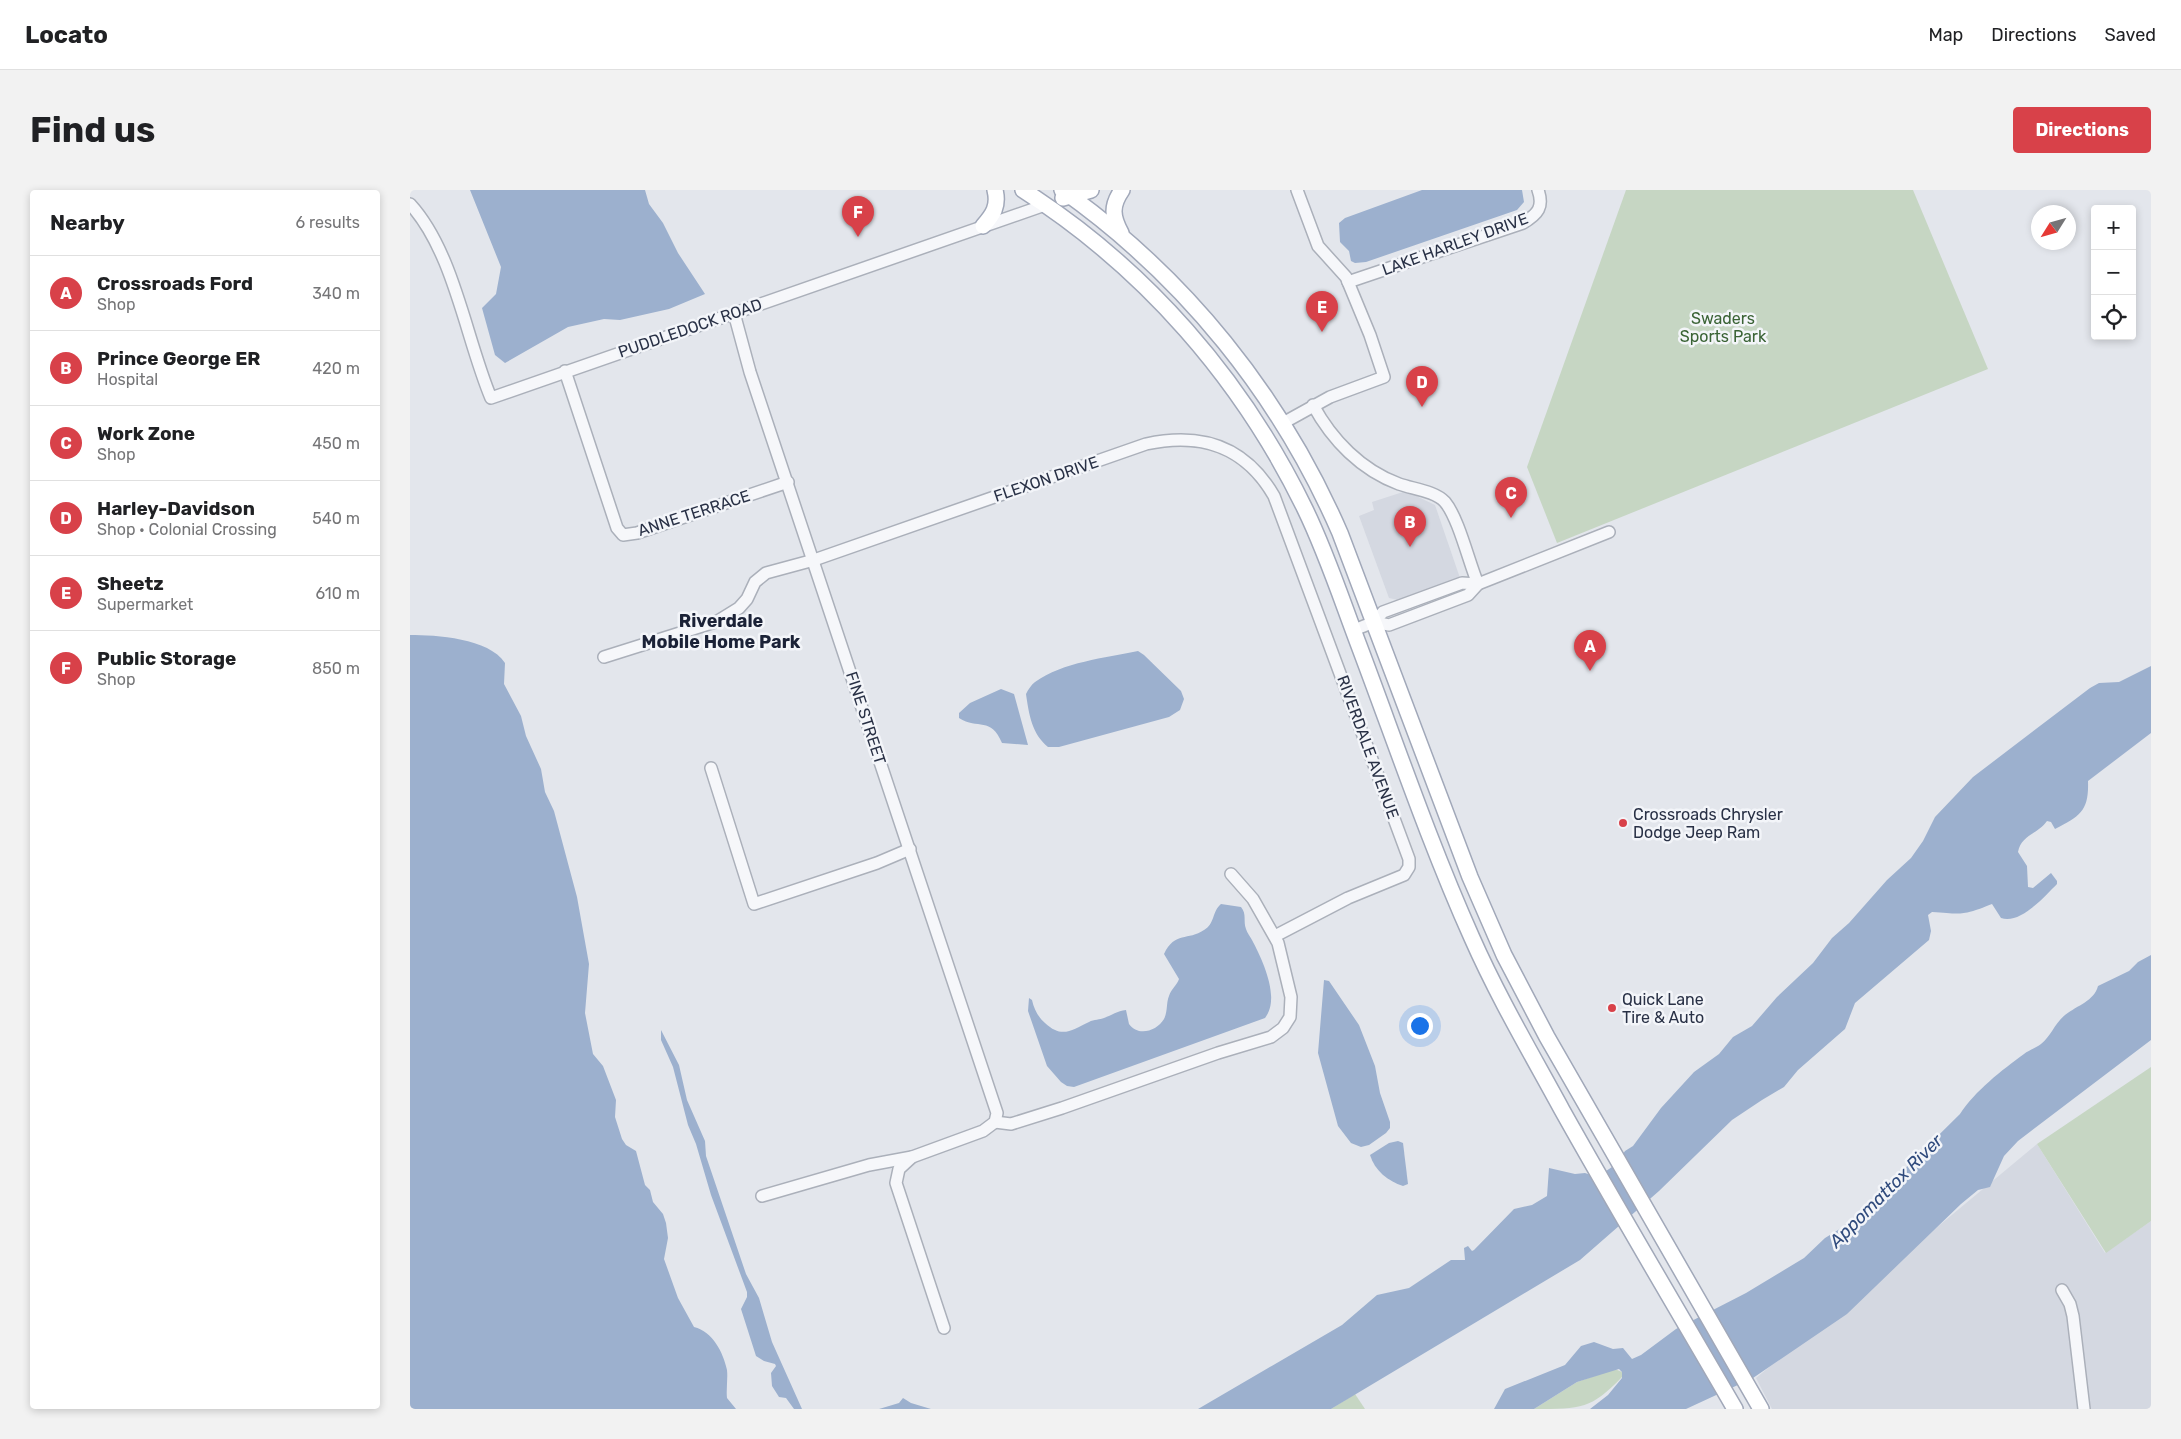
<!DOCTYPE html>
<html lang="en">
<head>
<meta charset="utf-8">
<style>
  :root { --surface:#fff; --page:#f2f2f2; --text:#202124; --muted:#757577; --line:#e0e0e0; --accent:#d84149 }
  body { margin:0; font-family:Rubik,sans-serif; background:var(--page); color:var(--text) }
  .controls { position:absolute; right:15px; top:15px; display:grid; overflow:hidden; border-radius:5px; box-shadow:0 2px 8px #0003 }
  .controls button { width:45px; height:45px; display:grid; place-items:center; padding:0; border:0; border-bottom:1px solid var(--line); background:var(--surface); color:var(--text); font:25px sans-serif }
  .compass { position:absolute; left:1621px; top:15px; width:45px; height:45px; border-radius:50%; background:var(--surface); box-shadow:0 2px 8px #0003; rotate:233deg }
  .you { position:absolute; left:1009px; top:835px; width:18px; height:18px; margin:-12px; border:4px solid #fff; border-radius:50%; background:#1a73e8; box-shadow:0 0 0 8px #1a73e833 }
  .badge { display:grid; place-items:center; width:32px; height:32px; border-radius:50%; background:var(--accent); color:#fff; font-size:16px; font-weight:700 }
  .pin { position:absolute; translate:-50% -41px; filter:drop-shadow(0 1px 2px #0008) }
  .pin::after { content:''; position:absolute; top:26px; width:18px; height:15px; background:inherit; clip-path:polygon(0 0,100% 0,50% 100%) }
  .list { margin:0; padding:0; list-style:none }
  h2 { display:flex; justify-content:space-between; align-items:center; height:65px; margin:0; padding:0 20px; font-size:21px }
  h2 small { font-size:16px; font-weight:400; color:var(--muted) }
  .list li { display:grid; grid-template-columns:32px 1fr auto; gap:15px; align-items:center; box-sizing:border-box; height:75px; padding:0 20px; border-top:1px solid var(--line) }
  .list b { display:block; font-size:19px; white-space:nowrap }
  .list p { margin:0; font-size:16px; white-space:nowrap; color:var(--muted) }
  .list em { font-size:16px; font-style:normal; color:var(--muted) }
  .icon { flex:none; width:28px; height:28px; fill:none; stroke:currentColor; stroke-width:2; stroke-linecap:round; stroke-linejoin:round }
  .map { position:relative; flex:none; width:1741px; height:1219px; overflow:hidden; border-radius:5px }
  header { display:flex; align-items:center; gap:30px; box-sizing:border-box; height:70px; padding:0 25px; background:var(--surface); border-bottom:1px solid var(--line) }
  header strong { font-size:24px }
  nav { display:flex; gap:28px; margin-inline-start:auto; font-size:18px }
  .intro { display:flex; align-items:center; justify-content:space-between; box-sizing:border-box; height:120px; padding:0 30px }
  h1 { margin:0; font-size:35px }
  .button { padding:12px 22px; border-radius:5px; background:var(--accent); color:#fff; font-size:18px; font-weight:700 }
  main { display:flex; gap:30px; padding:0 30px }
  aside { flex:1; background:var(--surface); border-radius:5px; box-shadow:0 2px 8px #0003 }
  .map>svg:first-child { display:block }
  .built { fill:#d4d8e1 }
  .green { fill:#c6d6c3 }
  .water { fill:#9cb0ce }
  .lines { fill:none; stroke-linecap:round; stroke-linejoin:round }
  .minor-casing { stroke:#abb0ba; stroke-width:14 }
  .major-casing { stroke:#a1a8b9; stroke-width:18 }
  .minor { stroke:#f6f7fa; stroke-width:11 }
  .major { stroke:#fff; stroke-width:15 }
  .poi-dot { fill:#d84149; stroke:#f3f5f9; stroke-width:2 }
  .labels { text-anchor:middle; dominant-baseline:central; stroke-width:5; stroke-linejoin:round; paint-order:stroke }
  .street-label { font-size:16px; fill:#293146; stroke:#f3f5f9 }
  .park-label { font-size:16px; fill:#3a6335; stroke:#f3f5f9 }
  .poi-label { font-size:16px; fill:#293146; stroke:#f3f5f9; text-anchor:start }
  .neighbourhood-label { font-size:18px; font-weight:bold; fill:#1b2237; stroke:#f3f5f9 }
  .water-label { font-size:18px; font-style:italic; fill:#304b7d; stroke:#f3f5f9 }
</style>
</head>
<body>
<header>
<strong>Locato</strong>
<nav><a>Map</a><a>Directions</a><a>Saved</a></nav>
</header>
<div class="intro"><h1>Find us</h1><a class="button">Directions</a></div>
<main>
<aside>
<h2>Nearby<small>6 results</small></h2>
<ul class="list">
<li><span class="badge">A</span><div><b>Crossroads Ford</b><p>Shop</p></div><em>340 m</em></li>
<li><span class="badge">B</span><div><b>Prince George ER</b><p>Hospital</p></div><em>420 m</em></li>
<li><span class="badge">C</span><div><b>Work Zone</b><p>Shop</p></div><em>450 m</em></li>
<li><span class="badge">D</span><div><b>Harley-Davidson</b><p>Shop · Colonial Crossing</p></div><em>540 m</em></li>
<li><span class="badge">E</span><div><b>Sheetz</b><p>Supermarket</p></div><em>610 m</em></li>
<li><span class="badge">F</span><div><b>Public Storage</b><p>Shop</p></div><em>850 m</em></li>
</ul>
</aside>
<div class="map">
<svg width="1741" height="1219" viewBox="0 0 1741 1219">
  <rect width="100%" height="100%" fill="#e3e6ec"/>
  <g class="built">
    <polygon points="996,301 1025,315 1050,388 988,410 979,408 949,326 964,320 962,312"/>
    <polygon points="1627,954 1695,1063 1741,1031 1741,1219 1362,1219 1346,1188"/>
  </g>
  <g class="green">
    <polygon points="1216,0 1503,0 1578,179 1147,353 1117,277"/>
    <polygon points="1741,877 1741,1031 1696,1063 1627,954"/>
    <path d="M1205 1179 1212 1182V1187C1181 1219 1172 1219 1124 1219L1167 1192Z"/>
    <polygon points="945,1204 955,1219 921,1219"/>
  </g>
  <g class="water">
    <polygon points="60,0 235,0 239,14 253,33 268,63 295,104 259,119 210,130 194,129 158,137 95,173 85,165 72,118 86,104 91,77"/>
    <polygon points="1012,0 1112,0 1114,12 1107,20 956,72 945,73 941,71 939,61 930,52 929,33 935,28"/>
    <path d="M0 445C26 445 79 448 95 473L94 494 111 526 116 546 131 579 135 602 144 621 167 707 179 774 175 823 183 864 193 876 206 910 205 927 212 949 216 955 226 961 235 995 240 1000 243 1012 253 1024 256 1033 258 1048 254 1069 268 1108 284 1137C303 1142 313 1162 317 1180 318 1189 316 1199 317 1208L326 1219H0Z"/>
    <path d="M728 461 734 465 771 501 774 509 770 520 759 527 649 557H638C622 544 619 525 616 504 618 500 621 495 625 492 653 472 695 468 728 461Z"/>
    <path d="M1741 476V543L1678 591C1679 620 1671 626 1645 639L1641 632 1637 631C1628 644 1611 645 1608 662L1617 676 1618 697 1623 698 1641 683 1647 691V694C1635 706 1610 735 1591 728L1582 714C1552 726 1553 724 1522 722L1518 725 1521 741 1519 750 1445 813 1435 839 1388 880 1374 897 1352 910 1322 930 1249 1001 1170 1070 921 1219H788L932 1135 967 1105 999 1098 1041 1070H1055L1054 1058 1058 1056 1062 1061 1064 1060 1104 1019 1122 1015 1137 1006 1139 978 1165 984 1175 983 1187 987 1205 975 1215 961 1223 956 1251 918 1284 882 1309 864 1323 847 1342 836 1367 807 1403 773 1422 748 1439 733 1477 690 1501 668 1513 651 1525 627 1563 587 1680 498 1689 493 1709 492Z"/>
    <path d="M591 499 604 504 618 555 592 553C581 526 568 540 549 528V523L560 513Z"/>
    <path d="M811 714 831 717C837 724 833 731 836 739 837 743 840 746 842 750 852 769 871 808 855 828L664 897 657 896 651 892 637 876 618 821 619 808 622 810C624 819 628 827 635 833 652 849 662 840 679 832 684 829 690 830 694 828 702 825 707 821 716 820L719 834C728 847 747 841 754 829 758 821 756 813 759 806 761 799 767 795 769 789L754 764C765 741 778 751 794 740 805 734 802 721 811 714Z"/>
    <path d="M1741 765V850L1608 951 1594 966 1580 997 1568 1000 1551 1014 1437 1124 1343 1188 1276 1219H1180L1198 1205 1212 1188V1182L1209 1179 1167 1192 1124 1219H1084L1095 1199 1155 1175 1171 1156 1184 1152 1203 1159 1213 1158 1222 1169 1231 1165 1266 1139 1336 1103 1394 1068 1415 1048 1433 1037 1459 1014 1550 924C1565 901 1592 880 1614 864 1619 860 1626 858 1631 854 1641 846 1645 833 1655 825 1668 815 1684 811 1688 796L1719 781 1728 772Z"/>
    <polygon points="914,790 919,791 949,835 965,876 970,903 980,932 980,938 976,943 959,955 951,957 941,953 928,936 908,863"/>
    <polygon points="251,840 269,875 277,910 295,951 296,966 336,1084 349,1108 362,1152 392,1219 384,1219 376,1208 369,1207 362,1196 361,1183 366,1176 365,1174 354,1171 346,1166 331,1119 337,1107 337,1102 301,1005 286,954 278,935 263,877 251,850"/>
    <path d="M988 951 993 953 998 994 993 996C978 991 965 981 960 965L979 953Z"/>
    <polygon points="493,1208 501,1213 521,1219 469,1219 489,1213"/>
  </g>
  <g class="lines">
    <g class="minor-casing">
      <g id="minor">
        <path d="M0 14C44 62 56 149 81 208L635 15"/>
        <path d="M938 92 1113 33C1128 24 1134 17 1128 0"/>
        <polyline points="324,123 340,182 587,923 585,932 573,941 502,967 459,975 352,1006"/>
        <polyline points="155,181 207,338 213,345 227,343 378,292"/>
        <path d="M903 215C922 250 951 280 989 294 1003 299 1025 301 1035 312 1049 329 1059 373 1068 394"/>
        <polyline points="873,233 920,207 974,187 960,145 936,87 908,56 887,0"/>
        <polyline points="964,432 979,435 1058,405 1068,394 1199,342"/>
        <polyline points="944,440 964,432 973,422 1052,393 1068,394"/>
        <path d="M194 467 308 431 329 418 337 409 345 392 356 383 404 370 736 254C791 242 835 256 864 306L999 669V677L994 685 938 708 865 746"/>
        <polyline points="301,578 344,714 467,673 500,659"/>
        <polyline points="585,932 601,934 652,918 808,863 861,847 873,838 880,827 881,807 868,753 843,709 821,684"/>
        <polyline points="502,967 489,979 486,993 534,1138"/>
        <polyline points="1652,1100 1660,1114 1663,1126 1674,1219"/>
      </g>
    </g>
    <g class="major-casing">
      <g id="major">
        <path d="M613 0C735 78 832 189 895 319 916 362 931 408 948 453 985 551 1019 652 1062 748 1088 807 1121 863 1152 920 1208 1020 1267 1119 1325 1219"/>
        <path d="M652 0C775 87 870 205 930 343L1060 687 1094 765 1137 847 1351 1219"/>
        <polyline points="653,8 681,0"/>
        <path d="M573 36C583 25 589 16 585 0"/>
        <path d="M711 43C702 26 701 16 712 0"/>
      </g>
    </g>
    <use href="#minor" class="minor"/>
    <use href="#major" class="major"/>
  </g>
  <g class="poi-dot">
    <circle cx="1213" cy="633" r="5"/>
    <circle cx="1202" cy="818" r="5"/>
  </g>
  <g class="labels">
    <g class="street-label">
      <text transform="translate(1045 54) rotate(-20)">LAKE HARLEY DRIVE</text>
      <text transform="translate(280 138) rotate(-19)">PUDDLEDOCK ROAD</text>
      <text transform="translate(636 289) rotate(-19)">FLEXON DRIVE</text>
      <text transform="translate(284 323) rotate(-18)">ANNE TERRACE</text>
      <text transform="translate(456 528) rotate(72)">FINE STREET</text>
      <text transform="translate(958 557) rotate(70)">RIVERDALE AVENUE</text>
    </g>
    <g class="park-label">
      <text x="1313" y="128">Swaders<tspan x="1313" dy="18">Sports Park</tspan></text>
    </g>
    <g class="poi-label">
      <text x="1223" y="624">Crossroads Chrysler<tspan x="1223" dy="18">Dodge Jeep Ram</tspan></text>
      <text x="1212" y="809">Quick Lane<tspan x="1212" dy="18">Tire &amp; Auto</tspan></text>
    </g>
    <g class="neighbourhood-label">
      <text x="311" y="431">Riverdale<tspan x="311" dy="21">Mobile Home Park</tspan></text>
    </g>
    <g class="water-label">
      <text transform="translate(1476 1001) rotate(-45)">Appomattox River</text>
    </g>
  </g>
</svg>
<div class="controls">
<button>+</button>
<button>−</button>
<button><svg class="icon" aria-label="locate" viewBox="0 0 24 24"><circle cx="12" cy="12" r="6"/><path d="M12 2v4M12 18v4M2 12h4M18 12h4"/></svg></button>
</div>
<svg class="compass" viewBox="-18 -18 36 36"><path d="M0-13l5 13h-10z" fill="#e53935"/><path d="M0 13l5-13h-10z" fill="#757577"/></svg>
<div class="you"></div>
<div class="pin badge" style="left:1180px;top:481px">A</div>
<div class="pin badge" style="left:1000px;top:357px">B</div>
<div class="pin badge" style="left:1101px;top:328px">C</div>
<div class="pin badge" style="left:1012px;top:217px">D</div>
<div class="pin badge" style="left:912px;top:142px">E</div>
<div class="pin badge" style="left:448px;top:47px">F</div>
</div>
</main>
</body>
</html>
